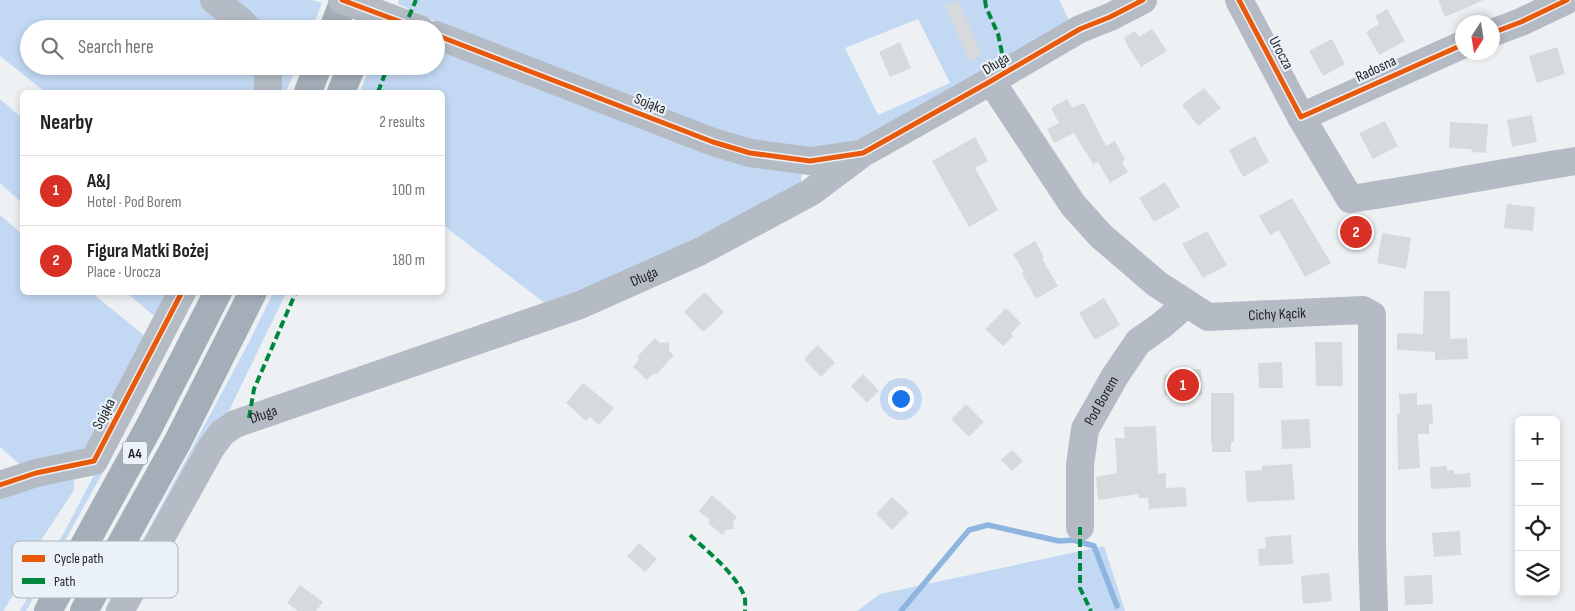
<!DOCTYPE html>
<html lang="en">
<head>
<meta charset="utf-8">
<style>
  :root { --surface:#fff; --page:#f6f6f6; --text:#222; --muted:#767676; --line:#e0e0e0; --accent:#d93025 }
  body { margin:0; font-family:"Sofia Sans Condensed",sans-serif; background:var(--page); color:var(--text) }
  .controls { position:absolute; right:15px; bottom:15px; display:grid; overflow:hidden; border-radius:8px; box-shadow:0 2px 8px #0003 }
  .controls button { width:45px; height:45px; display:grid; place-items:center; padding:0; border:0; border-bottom:1px solid var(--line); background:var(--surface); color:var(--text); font:25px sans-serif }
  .compass { position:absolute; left:1455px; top:15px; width:45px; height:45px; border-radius:50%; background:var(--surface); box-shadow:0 2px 8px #0003; rotate:192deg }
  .you { position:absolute; left:900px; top:398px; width:18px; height:18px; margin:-12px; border:4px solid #fff; border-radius:50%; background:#1a73e8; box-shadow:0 0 0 8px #1a73e833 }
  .badge { display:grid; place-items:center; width:32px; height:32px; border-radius:50%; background:var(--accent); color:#fff; font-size:16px; font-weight:700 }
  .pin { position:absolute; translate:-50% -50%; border:2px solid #fff; box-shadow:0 1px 5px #0006 }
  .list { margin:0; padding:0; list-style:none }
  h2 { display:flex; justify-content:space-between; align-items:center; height:65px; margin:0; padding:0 20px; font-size:21px }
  h2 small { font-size:16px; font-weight:400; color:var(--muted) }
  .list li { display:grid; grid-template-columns:32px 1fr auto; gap:15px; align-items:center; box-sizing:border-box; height:70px; padding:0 20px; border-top:1px solid var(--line) }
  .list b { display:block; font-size:19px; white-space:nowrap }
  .list p { margin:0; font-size:16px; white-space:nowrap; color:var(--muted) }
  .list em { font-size:16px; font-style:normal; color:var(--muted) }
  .icon { flex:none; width:28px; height:28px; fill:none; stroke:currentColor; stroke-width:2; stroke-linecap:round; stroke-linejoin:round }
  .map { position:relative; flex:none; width:1575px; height:611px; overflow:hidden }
  .search { position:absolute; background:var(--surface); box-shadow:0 2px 8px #0003; left:20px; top:20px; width:425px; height:55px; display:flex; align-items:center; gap:12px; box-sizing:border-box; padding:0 18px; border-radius:28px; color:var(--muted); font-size:19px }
  .panel { position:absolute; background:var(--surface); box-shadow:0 2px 8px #0003; left:20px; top:90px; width:425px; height:205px; border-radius:8px }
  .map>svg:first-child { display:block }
  .green { fill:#c3d9f3; fill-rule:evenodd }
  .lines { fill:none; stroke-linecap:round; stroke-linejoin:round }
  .stream { stroke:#8db5e0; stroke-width:5.5 }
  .building { fill:#d7dadd }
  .minor { stroke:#b4bbc4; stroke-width:28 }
  .highway { stroke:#a4aeb8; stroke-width:28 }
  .minor-bridge { stroke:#b4bbc4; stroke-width:28 }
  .quiet { stroke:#00873e; stroke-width:4; stroke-dasharray:8 4; stroke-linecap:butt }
  .cycleway-casing { stroke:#eaf1f8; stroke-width:8 }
  .cycleway { stroke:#e8590c; stroke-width:5 }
  .labels { text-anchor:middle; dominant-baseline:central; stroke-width:4.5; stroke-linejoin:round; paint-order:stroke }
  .shield { fill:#eaf1f8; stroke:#5b5f63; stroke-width:1 }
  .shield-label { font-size:14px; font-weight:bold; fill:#1e2023 }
  .street-label { font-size:15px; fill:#1e2023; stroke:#eaf1f8 }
  .key { fill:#eaf1f8; stroke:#adb2b8; stroke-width:1 }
  .key-label { font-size:14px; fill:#1e2023 }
</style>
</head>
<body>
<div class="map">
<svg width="1575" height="611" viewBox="0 0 1575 611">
  <rect width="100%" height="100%" fill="#eef1f4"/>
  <g class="green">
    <polygon points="0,0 200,0 230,22 235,29 29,29 29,66 256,66 261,92 45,92 0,56"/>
    <polygon points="226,0 312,0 322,3 312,29 254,29"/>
    <path d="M399 0H1059L1070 22 873 140 777 151 603 92 563 69 455 30 398 4ZM918 19 950 83 878 115 845 48Z"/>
    <polygon points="436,45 802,171 800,188 644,270 551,308 443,225 442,92 360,92 370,66 436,66"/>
    <polygon points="277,66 297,66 286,92 277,92 283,78"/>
    <polygon points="0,99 22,118 22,203 0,183"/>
    <polygon points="0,215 22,234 22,292 92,293 152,342 92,446 71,460 26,470 0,447"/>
    <polygon points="127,293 175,293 161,322"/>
    <polygon points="189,293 194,293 102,474 26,611 20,611 68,525"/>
    <polygon points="273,293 286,293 224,421 115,611 105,611 248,344"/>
    <polygon points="67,476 74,480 74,490 40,542 15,592 3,611 0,611 0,493"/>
    <polygon points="1104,546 1125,611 857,611 880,594"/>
  </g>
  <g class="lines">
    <polyline class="stream" points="901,611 969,530 988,525 1059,541 1073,540 1094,546 1117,606"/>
  </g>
  <g class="building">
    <polygon points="958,0 982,55 969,61 945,6"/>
    <polygon points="1438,0 1484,0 1445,17"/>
    <polygon points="1387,9 1405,41 1379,55 1366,32 1379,24 1375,16"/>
    <polygon points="1152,29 1167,51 1141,67 1127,45 1124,38 1135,31 1139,37"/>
    <polygon points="1332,39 1345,64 1323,76 1309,51"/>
    <polygon points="900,42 911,68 890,77 879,52"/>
    <polygon points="1557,47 1565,74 1537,83 1529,56"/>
    <polygon points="1204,88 1221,108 1198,126 1182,105"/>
    <polygon points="1067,99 1072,108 1084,103 1106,146 1115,141 1125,159 1122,162 1128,172 1110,183 1098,162 1093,164 1074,133 1054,143 1047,129 1059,123 1051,108"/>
    <polygon points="1532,115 1537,142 1512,147 1507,120"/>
    <polygon points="1385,121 1398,146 1373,159 1359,133"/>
    <polygon points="1450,122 1488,124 1486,153 1472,152 1471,149 1449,148"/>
    <polygon points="1255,136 1269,162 1243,177 1229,150"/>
    <polygon points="975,137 988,161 975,168 998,210 969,227 932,161"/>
    <polygon points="1165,182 1180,207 1154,222 1139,198"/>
    <polygon points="1292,198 1331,263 1305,277 1279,230 1270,235 1259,216"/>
    <polygon points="1507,204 1535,207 1533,231 1504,228"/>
    <polygon points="1207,231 1227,265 1203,278 1182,244"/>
    <polygon points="1382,233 1411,238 1406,269 1377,263"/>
    <polygon points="1035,241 1044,257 1042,259 1058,286 1036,299 1022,274 1024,272 1013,254"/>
    <polygon points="1424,291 1450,291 1450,339 1467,338 1468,359 1435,360 1435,352 1397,350 1397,333 1423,334"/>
    <polygon points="705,292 724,312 703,332 684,312"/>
    <polygon points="1104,298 1120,325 1095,340 1079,313"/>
    <polygon points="1006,308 1021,323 1011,334 1013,336 1003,346 985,329"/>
    <polygon points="655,338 660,343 669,342 669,351 674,355 656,375 654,373 647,380 633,367 639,359 637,357"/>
    <polygon points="1315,342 1342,342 1343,386 1316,386"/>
    <polygon points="818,345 835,363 821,377 804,359"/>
    <polygon points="1282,362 1283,388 1259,388 1258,363"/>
    <polygon points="1201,369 1202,395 1165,395 1164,375 1170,375 1171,370"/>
    <polygon points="863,374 879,391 867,403 851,386"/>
    <polygon points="583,383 614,408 599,425 590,417 586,421 566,403"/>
    <polygon points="1211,393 1234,393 1234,442 1231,442 1231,452 1212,452 1212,442 1211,443"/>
    <polygon points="1417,393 1417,405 1432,404 1433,424 1429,424 1429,434 1418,434 1420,468 1398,470 1397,414 1400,414 1399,394"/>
    <polygon points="966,404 984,422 969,437 951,419"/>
    <polygon points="1309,419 1311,448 1282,449 1281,420"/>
    <polygon points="1156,426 1158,474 1166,473 1166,488 1185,487 1187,506 1149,509 1148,498 1139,498 1139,494 1098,500 1096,477 1117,473 1115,438 1125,438 1124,427"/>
    <polygon points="1012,450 1023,461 1012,471 1001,460"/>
    <polygon points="1292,464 1295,500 1247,502 1245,471 1262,470 1262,466"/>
    <polygon points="1447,466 1447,471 1454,470 1454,474 1470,473 1471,487 1431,489 1430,467"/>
    <polygon points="712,495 737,517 733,522 734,529 726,530 722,535 708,523 710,520 699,511"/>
    <polygon points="892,497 909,513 892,530 876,514"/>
    <polygon points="1460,531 1461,555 1434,557 1432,533"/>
    <polygon points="1291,535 1293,564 1259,566 1258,549 1266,548 1265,537"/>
    <polygon points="639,543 657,559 645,572 627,556"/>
    <polygon points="1329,573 1332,601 1303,604 1301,576"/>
    <polygon points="1432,575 1433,604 1405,605 1404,576"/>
    <polygon points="300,585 323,602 316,611 298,611 287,603"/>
  </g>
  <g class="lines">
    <g class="minor">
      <polyline points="214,0 242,22 248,29"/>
      <path d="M1239 0 1301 117 1350 199C1425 188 1500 173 1575 161"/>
      <polyline points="1492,33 1521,22 1567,0"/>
      <polyline points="436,35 713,142 750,153 810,161 859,154"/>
      <polyline points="266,66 268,73 268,92"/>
      <path id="s1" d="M991 81 1073 205 1101 236 1157 284 1208 317 1363 310 1372 315V547L1374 611"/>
      <polyline points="1301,117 1462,45"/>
      <polyline points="0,485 36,473 94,461 182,292"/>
      <path id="s2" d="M1080 527V465L1085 429 1115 376 1138 342 1162 325 1186 304"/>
      <path id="s3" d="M120 611 211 448 222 433 235 424 580 305 699 252 811 192 863 153 991 81 1080 29 1110 17 1143 0"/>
    </g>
    <g class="highway">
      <polyline points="333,29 344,0"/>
      <polyline points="308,92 318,66"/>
      <polyline points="341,92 352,66"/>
      <polyline points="48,611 149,427 218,292"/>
      <polyline points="84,611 178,441 253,292"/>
    </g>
    <polyline class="minor-bridge" points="342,0 420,29"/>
    <g class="quiet">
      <polyline points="985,0 986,7 998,34 1006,72"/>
      <polyline points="404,28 416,0"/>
      <polyline points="378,92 388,66"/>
      <polyline points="249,418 254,389 296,292"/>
      <polyline points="1080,527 1080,588 1091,611"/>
      <path d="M690 535C709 553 733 571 744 595 746 600 745 606 745 611"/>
    </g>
    <g class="cycleway-casing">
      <g id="cycleway">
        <polyline points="342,0 420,29"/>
        <polyline points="1239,0 1301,117 1462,45"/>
        <polyline points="1492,33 1521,22 1567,0"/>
        <polyline points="436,35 713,142 750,153 810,161 863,153 991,81 1080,29 1110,17 1143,0"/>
        <polyline points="0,485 36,473 94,461 182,292"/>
      </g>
    </g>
    <use href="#cycleway" class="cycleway"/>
  </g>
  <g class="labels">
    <rect class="shield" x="122.5" y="441.5" width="25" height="23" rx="4"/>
    <g class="shield-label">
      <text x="135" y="453">A4</text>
    </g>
    <g class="street-label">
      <text transform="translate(1281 53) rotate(62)">Urocza</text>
      <text transform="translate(996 64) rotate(-31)">Długa</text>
      <text transform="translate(1376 69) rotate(-25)">Radosna</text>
      <text transform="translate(650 104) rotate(21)">Sojąka</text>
      <text stroke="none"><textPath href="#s3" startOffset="656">Długa</textPath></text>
      <text stroke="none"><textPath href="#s1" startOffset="394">Cichy Kącik</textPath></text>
      <text stroke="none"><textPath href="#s2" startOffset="131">Pod Borem</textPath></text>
      <text transform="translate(104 414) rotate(-63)">Sojąka</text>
      <text stroke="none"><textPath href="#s3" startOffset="251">Długa</textPath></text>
    </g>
  </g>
  <rect x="12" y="541" width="166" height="57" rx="8" class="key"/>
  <rect x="22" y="555" width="23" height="7" fill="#e8590c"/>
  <rect x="22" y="578" width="23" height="6" fill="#00873e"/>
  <g class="key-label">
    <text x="54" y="563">Cycle path</text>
    <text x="54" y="586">Path</text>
  </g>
</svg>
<div class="controls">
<button>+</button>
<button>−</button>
<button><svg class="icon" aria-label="locate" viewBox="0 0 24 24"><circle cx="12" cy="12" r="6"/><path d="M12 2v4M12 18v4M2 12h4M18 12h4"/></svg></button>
<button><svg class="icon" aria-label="layers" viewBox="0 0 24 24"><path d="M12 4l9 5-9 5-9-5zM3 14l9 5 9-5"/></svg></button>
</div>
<svg class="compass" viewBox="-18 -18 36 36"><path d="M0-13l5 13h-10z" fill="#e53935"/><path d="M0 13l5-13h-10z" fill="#767676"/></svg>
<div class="you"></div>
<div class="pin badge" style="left:1183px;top:385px">1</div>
<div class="pin badge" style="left:1356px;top:232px">2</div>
<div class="search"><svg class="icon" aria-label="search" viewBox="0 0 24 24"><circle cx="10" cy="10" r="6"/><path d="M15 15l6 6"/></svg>Search here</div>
<section class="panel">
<h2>Nearby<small>2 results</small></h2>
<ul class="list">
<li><span class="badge">1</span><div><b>A&amp;J</b><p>Hotel · Pod Borem</p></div><em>100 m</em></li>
<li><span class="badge">2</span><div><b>Figura Matki Bożej</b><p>Place · Urocza</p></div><em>180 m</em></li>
</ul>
</section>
</div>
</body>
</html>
